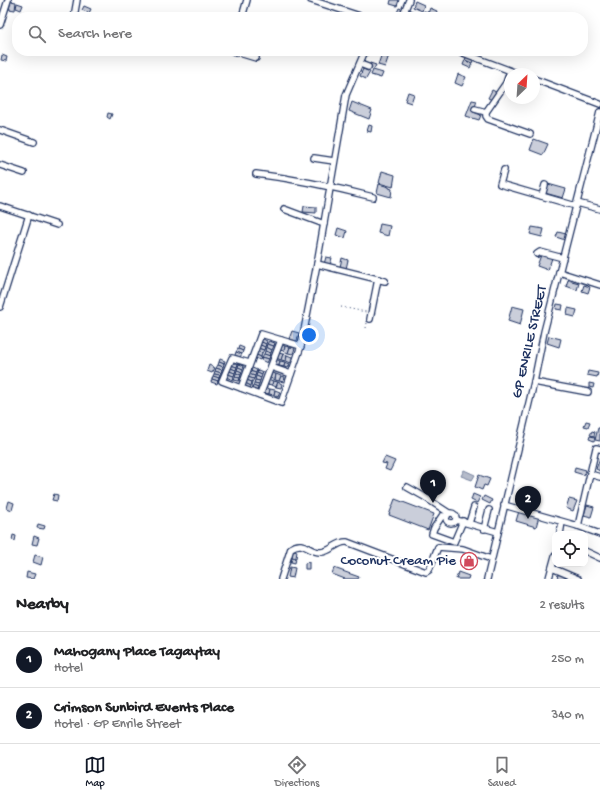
<!DOCTYPE html>
<html lang="en">
<head>
<meta charset="utf-8">
<style>
  :root { --surface:#fff; --page:#f2f2f2; --text:#202124; --muted:#757577; --line:#e0e0e0; --accent:#111827 }
  body { margin:0; font-family:"Gochi Hand",sans-serif; background:var(--page); color:var(--text) }
  .controls { position:absolute; right:12px; bottom:12px; display:grid; overflow:hidden; border-radius:8px; box-shadow:0 4px 16px #0002 }
  .controls button { width:36px; height:36px; display:grid; place-items:center; padding:0; border:0; border-bottom:1px solid var(--line); background:var(--surface); color:var(--text); font:20px sans-serif }
  .compass { position:absolute; left:504px; top:68px; width:36px; height:36px; border-radius:50%; background:var(--surface); box-shadow:0 4px 16px #0002; rotate:25deg }
  .you { position:absolute; left:309px; top:335px; width:14px; height:14px; margin:-10px; border:3px solid #fff; border-radius:50%; background:#1a73e8; box-shadow:0 0 0 6px #1a73e833 }
  .badge { display:grid; place-items:center; width:26px; height:26px; border-radius:50%; background:var(--accent); color:#fff; font-size:13px; font-weight:700 }
  .pin { position:absolute; translate:-50% -33px; filter:drop-shadow(0 1px 2px #0008) }
  .pin::after { content:''; position:absolute; top:21px; width:14px; height:12px; background:inherit; clip-path:polygon(0 0,100% 0,50% 100%) }
  .list { margin:0; padding:0; list-style:none }
  h2 { display:flex; justify-content:space-between; align-items:center; height:52px; margin:0; padding:0 16px; font-size:17px }
  h2 small { font-size:13px; font-weight:400; color:var(--muted) }
  .list li { display:grid; grid-template-columns:26px 1fr auto; gap:12px; align-items:center; box-sizing:border-box; height:56px; padding:0 16px; border-top:1px solid var(--line) }
  .list b { display:block; font-size:15px; white-space:nowrap }
  .list p { margin:0; font-size:13px; white-space:nowrap; color:var(--muted) }
  .list em { font-size:13px; font-style:normal; color:var(--muted) }
  .icon { flex:none; width:22px; height:22px; fill:none; stroke:currentColor; stroke-width:2; stroke-linecap:round; stroke-linejoin:round }
  .map { position:relative; flex:none; width:600px; height:579px; overflow:hidden }
  .search { position:absolute; background:var(--surface); box-shadow:0 4px 16px #0002; left:12px; right:12px; top:12px; height:44px; display:flex; align-items:center; gap:10px; box-sizing:border-box; padding:0 14px; border-radius:16px; color:var(--muted); font-size:15px }
  .sheet { height:164px; background:var(--surface) }
  nav { display:flex; justify-content:space-around; align-items:center; box-sizing:border-box; height:56px; border-top:1px solid var(--line); background:var(--surface); font-size:11px; color:var(--muted) }
  nav a { display:grid; justify-items:center; gap:2px }
  nav .on { color:var(--accent) }
  .map>svg:first-child { display:block }
  .water { fill:#b5bbca; stroke:#77839f }
  .building { fill:#caceda; stroke:#1b2f5e }
  .lines { fill:none; stroke-linecap:round; stroke-linejoin:round }
  .minor-casing { stroke:#1b2f5e; stroke-width:8 }
  .path { stroke:#1b2f5e; stroke-width:1; stroke-dasharray:1 3; stroke-linecap:butt }
  .minor { stroke:#fff; stroke-width:5.5 }
  .labels { text-anchor:middle; dominant-baseline:central; stroke-width:4; stroke-linejoin:round; paint-order:stroke }
  .street-label { font-size:15px; fill:#1b2f5e; stroke:#fff }
  .poi-label { font-size:15px; fill:#1b2f5e; stroke:#fff; text-anchor:end }
</style>
</head>
<body>
<div class="map">
<svg width="600" height="579" viewBox="0 0 600 579">
  <rect width="100%" height="100%" fill="#fff"/>
  <filter id="ink" filterUnits="userSpaceOnUse"><feTurbulence type="fractalNoise" baseFrequency=".025" numOctaves="2"/><feDisplacementMap in="SourceGraphic" scale="8" xChannelSelector="R" yChannelSelector="G"/><feConvolveMatrix kernelMatrix="1 2 1 2 8 2 1 2 1" color-interpolation-filters="sRGB"/></filter>
  <g filter="url(#ink)">
    <polygon class="water" points="464,470 475,475 472,480 461,476"/>
    <g class="building">
      <polygon points="391,0 399,0 397,6 390,4"/>
      <polygon points="11,1 16,2 15,10 9,9"/>
      <polygon points="415,1 424,5 422,11 413,7"/>
      <polygon points="17,3 23,5 21,10 16,8"/>
      <polygon points="84,6 91,9 89,13 82,10"/>
      <polygon points="399,8 404,10 401,17 396,15"/>
      <polygon points="430,8 437,11 435,17 427,16"/>
      <polygon points="424,11 428,12 426,17 422,15"/>
      <polygon points="382,53 389,55 385,67 378,65"/>
      <polygon points="2,55 7,57 6,61 1,60"/>
      <polygon points="467,55 474,58 472,63 465,60"/>
      <polygon points="465,60 472,64 470,68 463,65"/>
      <polygon points="370,63 376,65 374,69 369,67"/>
      <polygon points="363,69 370,72 366,79 360,76"/>
      <polygon points="373,70 383,73 381,78 371,75"/>
      <polygon points="458,74 466,77 462,86 455,83"/>
      <polygon points="492,90 498,93 494,101 488,98"/>
      <polygon points="408,92 414,94 411,103 405,101"/>
      <polygon points="472,100 477,101 473,112 481,115 479,120 466,116"/>
      <polygon points="352,102 372,110 369,119 349,111"/>
      <polygon points="108,113 112,114 110,119 107,117"/>
      <polygon points="369,125 372,126 371,132 367,131"/>
      <polygon points="534,139 548,144 543,155 530,150"/>
      <polygon points="382,171 395,175 393,187 379,183"/>
      <polygon points="379,184 389,187 389,188 392,189 391,197 377,193"/>
      <polygon points="548,184 566,189 563,198 545,193"/>
      <polygon points="304,206 316,207 316,213 303,212"/>
      <polygon points="380,224 390,226 388,236 378,233"/>
      <polygon points="532,227 544,229 542,237 530,234"/>
      <polygon points="338,228 347,231 345,238 336,235"/>
      <polygon points="558,232 566,234 565,240 556,237"/>
      <polygon points="541,255 552,258 548,270 537,266"/>
      <polygon points="326,257 332,258 330,265 324,264"/>
      <polygon points="342,258 348,260 346,269 340,267"/>
      <polygon points="568,280 579,283 577,290 566,286"/>
      <polygon points="584,285 590,287 588,293 582,291"/>
      <polygon points="557,304 563,305 562,310 556,309"/>
      <polygon points="512,306 524,309 520,325 508,321"/>
      <polygon points="568,308 577,310 575,317 567,315"/>
      <polygon points="292,331 299,333 297,341 289,339"/>
      <polygon points="549,336 561,339 559,347 547,343"/>
      <polygon points="261,338 267,341 266,344 259,341"/>
      <polygon points="259,341 266,344 265,347 258,344"/>
      <polygon points="269,341 275,343 274,346 267,344"/>
      <polygon points="258,344 265,347 264,350 257,348"/>
      <polygon points="267,344 274,346 272,350 266,347"/>
      <polygon points="281,344 285,346 284,351 279,350"/>
      <polygon points="239,346 244,348 243,351 238,349"/>
      <polygon points="285,346 290,347 288,353 284,351"/>
      <polygon points="266,347 272,350 271,353 265,351"/>
      <polygon points="290,347 295,348 293,354 288,353"/>
      <polygon points="257,348 264,350 262,353 256,351"/>
      <polygon points="238,349 243,351 242,354 236,352"/>
      <polygon points="256,351 262,353 261,357 254,354"/>
      <polygon points="265,351 271,353 270,356 264,354"/>
      <polygon points="236,352 242,354 240,357 235,355"/>
      <polygon points="278,353 283,354 281,360 276,358"/>
      <polygon points="254,354 261,357 260,360 253,357"/>
      <polygon points="264,354 270,356 269,359 262,357"/>
      <polygon points="283,354 287,355 286,361 281,360"/>
      <polygon points="287,355 292,357 291,363 286,361"/>
      <polygon points="262,357 269,359 267,363 261,360"/>
      <polygon points="220,359 225,361 224,364 219,362"/>
      <polygon points="276,359 280,361 279,366 274,364"/>
      <polygon points="280,361 285,362 284,367 279,366"/>
      <polygon points="219,362 224,364 223,367 218,365"/>
      <polygon points="232,362 238,364 237,367 230,365"/>
      <polygon points="285,362 290,364 288,368 284,367"/>
      <polygon points="239,364 244,366 243,369 238,367"/>
      <polygon points="209,365 215,368 212,373 207,371"/>
      <polygon points="218,365 223,367 222,370 216,368"/>
      <polygon points="230,365 237,367 236,370 230,368"/>
      <polygon points="238,367 243,369 242,372 237,370"/>
      <polygon points="250,367 257,370 256,373 249,371"/>
      <polygon points="216,368 222,370 221,373 215,371"/>
      <polygon points="230,368 236,370 235,373 229,371"/>
      <polygon points="237,370 242,372 241,375 236,373"/>
      <polygon points="258,370 263,372 262,375 257,373"/>
      <polygon points="215,371 221,373 220,375 214,374"/>
      <polygon points="229,371 235,373 234,376 227,374"/>
      <polygon points="249,371 256,373 255,376 248,374"/>
      <polygon points="588,371 598,373 597,377 587,375"/>
      <polygon points="236,373 241,375 240,378 235,377"/>
      <polygon points="257,373 262,375 261,378 256,376"/>
      <polygon points="272,373 276,374 275,380 270,378"/>
      <polygon points="214,374 220,375 219,378 213,376"/>
      <polygon points="227,374 234,376 233,380 226,377"/>
      <polygon points="248,374 255,376 254,379 247,377"/>
      <polygon points="276,374 281,376 279,381 275,380"/>
      <polygon points="213,376 219,378 218,381 212,379"/>
      <polygon points="256,376 261,378 260,381 255,380"/>
      <polygon points="281,376 285,377 284,382 279,381"/>
      <polygon points="235,377 240,378 239,381 234,380"/>
      <polygon points="247,377 254,379 252,382 246,380"/>
      <polygon points="212,379 218,381 217,384 211,382"/>
      <polygon points="268,379 273,381 272,385 267,384"/>
      <polygon points="246,380 252,382 251,386 245,383"/>
      <polygon points="255,380 260,381 259,384 254,383"/>
      <polygon points="273,381 278,382 276,387 272,385"/>
      <polygon points="278,382 282,384 281,388 276,387"/>
      <polygon points="245,383 251,386 250,389 244,387"/>
      <polygon points="254,383 259,384 258,388 253,386"/>
      <polygon points="589,383 594,384 593,388 589,387"/>
      <polygon points="253,386 258,388 257,391 252,389"/>
      <polygon points="266,388 270,389 269,394 264,393"/>
      <polygon points="270,389 275,390 274,395 269,394"/>
      <polygon points="275,390 280,392 278,397 274,395"/>
      <polygon points="586,421 590,422 588,427 584,426"/>
      <polygon points="598,428 600,428 600,441 595,440"/>
      <polygon points="592,431 595,432 594,436 590,435"/>
      <polygon points="590,436 595,437 594,441 589,439"/>
      <polygon points="385,457 395,461 390,471 385,469 387,464 382,463"/>
      <polygon points="600,458 600,471 596,469"/>
      <polygon points="575,467 586,470 584,475 574,472"/>
      <polygon points="479,475 490,479 487,486 484,485 482,490 475,487"/>
      <polygon points="54,494 58,495 57,501 52,500"/>
      <polygon points="473,494 480,497 477,503 471,500"/>
      <polygon points="484,496 492,500 490,504 482,500"/>
      <polygon points="395,499 434,514 428,530 389,515"/>
      <polygon points="569,499 577,501 573,511 566,508"/>
      <polygon points="9,501 14,503 12,510 7,508"/>
      <polygon points="587,505 594,507 591,517 584,515"/>
      <polygon points="519,511 539,516 536,527 516,521"/>
      <polygon points="38,524 45,526 44,529 37,528"/>
      <polygon points="13,535 16,536 15,541 12,540"/>
      <polygon points="34,536 39,538 37,545 32,544"/>
      <polygon points="293,550 297,551 296,558 292,557"/>
      <polygon points="35,555 43,557 41,565 33,562"/>
      <polygon points="466,557 473,559 472,566 464,563"/>
      <polygon points="292,558 296,559 295,563 291,562"/>
      <polygon points="309,562 309,569 305,569 305,563"/>
      <polygon points="290,567 295,568 293,578 288,577"/>
      <polygon points="334,568 359,577 358,579 345,579 332,574"/>
      <polygon points="27,572 35,574 33,579 26,578"/>
      <polygon points="458,572 469,576 468,579 456,579"/>
      <polygon points="558,574 572,578 572,579 557,579"/>
    </g>
    <g class="lines">
      <g class="minor-casing">
        <g id="minor">
          <polyline points="311,0 363,17"/>
          <polyline points="405,12 418,17"/>
          <polyline points="74,17 77,0"/>
          <polyline points="242,17 247,0"/>
          <polyline points="402,17 409,0"/>
          <polyline points="0,25 8,0"/>
          <polyline points="233,51 256,58"/>
          <polyline points="458,51 519,74"/>
          <polyline points="360,64 368,67"/>
          <polyline points="510,71 506,83 486,112 486,116 488,119 530,134"/>
          <polyline points="534,79 600,104"/>
          <polyline points="475,109 486,112"/>
          <polyline points="0,130 34,142"/>
          <polyline points="314,158 334,161"/>
          <polyline points="0,165 24,173"/>
          <polyline points="504,170 500,184 576,206"/>
          <path d="M256 174C296 179 334 187 373 197"/>
          <polyline points="542,196 545,185"/>
          <polyline points="577,203 600,209"/>
          <polyline points="0,206 57,225"/>
          <polyline points="284,209 324,224"/>
          <polyline points="537,254 540,252 563,258"/>
          <polyline points="317,264 385,281"/>
          <polyline points="559,272 600,285"/>
          <polyline points="0,307 29,215"/>
          <polyline points="370,319 378,279"/>
          <polyline points="249,363 232,358 222,381 281,403 301,346"/>
          <polyline points="271,367 291,374"/>
          <polyline points="534,382 588,392"/>
          <polyline points="241,388 261,334 301,346 317,264 346,95 365,51"/>
          <polyline points="260,395 281,340"/>
          <polyline points="590,474 600,477"/>
          <polyline points="407,487 423,496 449,513"/>
          <polyline points="504,505 578,526 600,534"/>
          <circle cx="451" cy="518" r="5"/>
          <polyline points="447,516 442,516 434,528 432,534 454,542 463,521"/>
          <polyline points="456,520 498,532"/>
          <polyline points="469,523 474,507"/>
          <polyline points="578,526 596,448 600,449"/>
          <polyline points="484,529 489,510"/>
          <polyline points="560,534 562,522"/>
          <polyline points="585,551 600,558"/>
          <polyline points="552,568 578,579"/>
          <polyline points="549,578 555,556"/>
          <path d="M281 579 291 548C304 539 309 553 321 552 331 552 337 541 347 542L426 572 429 570 438 547 463 549 491 559"/>
          <polyline points="487,579 534,382 544,332 600,112"/>
        </g>
      </g>
      <g class="path">
        <polyline points="341,307 366,312"/>
        <polyline points="366,328 367,323"/>
      </g>
      <use href="#minor" class="minor"/>
    </g>
  </g>
  <defs>
    <g id="shop-ring" transform="scale(0.9)"><circle r="9.5" fill="#fff" stroke="#d1495b" stroke-width="1.5"/><path d="M-5-2.5h2.3a2.7 3.5 0 0 1 5.4 0H5L5.5 6h-11ZM-1.5-2.5h3a1.5 2.3 0 0 0-3 0Z" fill="#d1495b"/></g>
  </defs>
  <g fill-rule="evenodd">
    <use href="#shop-ring" x="469" y="561"/>
  </g>
  <g class="labels">
    <g class="street-label">
      <text transform="translate(530 342) rotate(-77)">GP ENRILE STREET</text>
    </g>
    <g class="poi-label">
      <text x="456" y="561">Coconut Cream Pie</text>
    </g>
  </g>
</svg>
<div class="controls">
<button><svg class="icon" aria-label="locate" viewBox="0 0 24 24"><circle cx="12" cy="12" r="6"/><path d="M12 2v4M12 18v4M2 12h4M18 12h4"/></svg></button>
</div>
<svg class="compass" viewBox="-18 -18 36 36"><path d="M0-13l5 13h-10z" fill="#e53935"/><path d="M0 13l5-13h-10z" fill="#757577"/></svg>
<div class="you"></div>
<div class="pin badge" style="left:433px;top:503px">1</div>
<div class="pin badge" style="left:528px;top:519px">2</div>
<div class="search"><svg class="icon" aria-label="search" viewBox="0 0 24 24"><circle cx="10" cy="10" r="6"/><path d="M15 15l6 6"/></svg>Search here</div>
</div>
<section class="sheet">
<h2>Nearby<small>2 results</small></h2>
<ul class="list">
<li><span class="badge">1</span><div><b>Mahogany Place Tagaytay</b><p>Hotel</p></div><em>250 m</em></li>
<li><span class="badge">2</span><div><b>Crimson Sunbird Events Place</b><p>Hotel · GP Enrile Street</p></div><em>340 m</em></li>
</ul>
</section>
<nav>
<a class="on"><svg class="icon" aria-label="map" viewBox="0 0 24 24"><path d="M3 6l6-2 6 2 6-2v14l-6 2-6-2-6 2zM9 4v14M15 6v14"/></svg>Map</a>
<a><svg class="icon" aria-label="directions" viewBox="0 0 24 24"><path d="M12 3l9 9-9 9-9-9zM9 14v-3h6M13 9l2 2-2 2"/></svg>Directions</a>
<a><svg class="icon" aria-label="saved" viewBox="0 0 24 24"><path d="M7 4h10v16l-5-4-5 4z"/></svg>Saved</a>
</nav>
</body>
</html>
